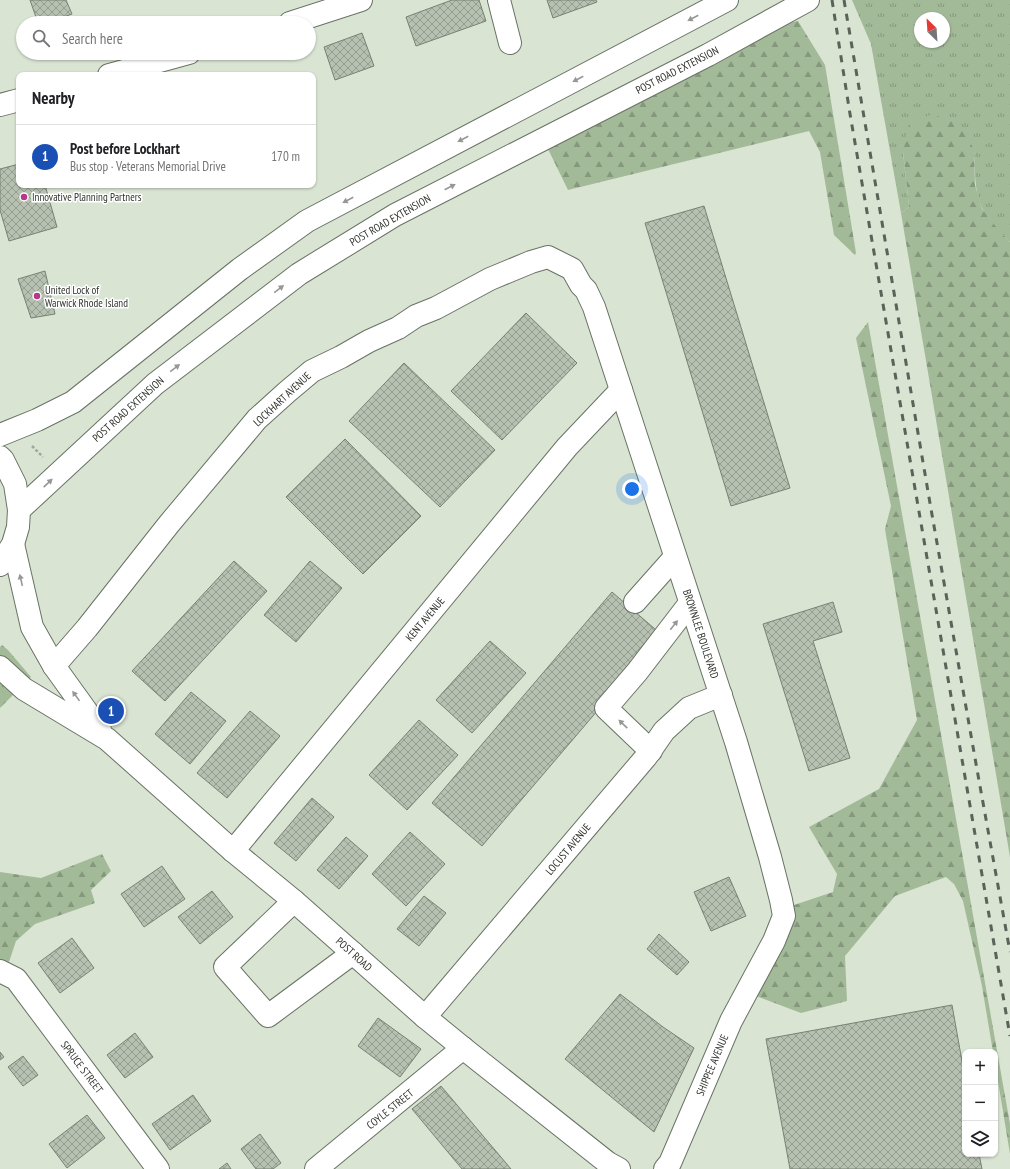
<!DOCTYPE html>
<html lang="en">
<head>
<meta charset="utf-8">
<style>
  :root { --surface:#fff; --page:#f6f6f6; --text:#202124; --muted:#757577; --line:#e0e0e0; --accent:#b45309 }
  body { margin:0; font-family:"PT Sans Narrow",sans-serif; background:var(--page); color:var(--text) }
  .controls { position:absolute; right:12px; bottom:12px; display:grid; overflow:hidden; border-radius:8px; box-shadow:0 1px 3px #0004 }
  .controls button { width:36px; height:36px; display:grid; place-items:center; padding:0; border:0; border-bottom:1px solid var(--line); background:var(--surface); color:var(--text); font:20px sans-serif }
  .compass { position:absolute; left:914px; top:12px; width:36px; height:36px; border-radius:50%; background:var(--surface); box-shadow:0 1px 3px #0004; rotate:335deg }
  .you { position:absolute; left:632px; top:489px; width:14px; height:14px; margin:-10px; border:3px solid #fff; border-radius:50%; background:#1a73e8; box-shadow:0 0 0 6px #1a73e833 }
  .badge { display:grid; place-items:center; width:26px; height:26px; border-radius:50%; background:var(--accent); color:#fff; font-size:13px; font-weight:700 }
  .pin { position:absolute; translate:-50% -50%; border:2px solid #fff; box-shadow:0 1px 4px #0006 }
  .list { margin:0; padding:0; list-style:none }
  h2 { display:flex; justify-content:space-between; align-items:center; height:52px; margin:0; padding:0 16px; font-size:17px }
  h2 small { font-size:13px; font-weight:400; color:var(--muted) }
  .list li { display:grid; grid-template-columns:26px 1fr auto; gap:12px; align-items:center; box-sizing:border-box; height:64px; padding:0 16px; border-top:1px solid var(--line) }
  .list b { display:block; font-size:15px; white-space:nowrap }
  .list p { margin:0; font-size:13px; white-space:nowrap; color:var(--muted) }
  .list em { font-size:13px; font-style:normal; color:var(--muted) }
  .icon { flex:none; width:22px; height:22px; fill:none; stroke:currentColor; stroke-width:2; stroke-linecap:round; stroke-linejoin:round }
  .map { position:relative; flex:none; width:1010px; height:1169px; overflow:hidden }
  .search { position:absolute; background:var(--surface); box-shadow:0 1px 3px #0004; left:16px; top:16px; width:300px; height:44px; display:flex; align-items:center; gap:10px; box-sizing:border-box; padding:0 14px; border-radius:22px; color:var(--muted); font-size:15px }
  .panel { position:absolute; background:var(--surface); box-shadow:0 1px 3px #0004; left:16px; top:72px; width:300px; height:116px; border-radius:8px }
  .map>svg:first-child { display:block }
  .grass { fill:url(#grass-tufts); fill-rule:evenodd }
  .forest { fill:url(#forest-firs) }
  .building { fill:url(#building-cross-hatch); stroke:#788273 }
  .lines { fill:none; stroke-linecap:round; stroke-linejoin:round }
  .minor-casing { stroke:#697365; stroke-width:24 }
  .major-casing { stroke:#697365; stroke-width:24 }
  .path { stroke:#9fa89a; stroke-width:2.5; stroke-dasharray:3 2; stroke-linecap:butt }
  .minor { stroke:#fff; stroke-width:22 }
  .major { stroke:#fff; stroke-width:22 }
  .rail { stroke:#5c6259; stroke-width:3; stroke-dasharray:7 7; stroke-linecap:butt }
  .oneway { fill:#969896 }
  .poi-dot { fill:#b63989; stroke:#fff; stroke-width:1.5 }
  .labels { text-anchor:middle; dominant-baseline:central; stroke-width:3; stroke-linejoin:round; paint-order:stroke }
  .street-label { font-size:11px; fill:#2e322c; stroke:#fff }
  .poi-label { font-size:11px; fill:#2e322c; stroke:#fff; text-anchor:start }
</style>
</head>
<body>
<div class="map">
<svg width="1010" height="1169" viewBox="0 0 1010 1169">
  <defs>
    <pattern id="grass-tufts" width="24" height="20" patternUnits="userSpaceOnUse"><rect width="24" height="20" fill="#a3ba98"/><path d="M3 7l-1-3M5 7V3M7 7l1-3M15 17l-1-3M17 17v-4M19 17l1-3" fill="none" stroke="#85987c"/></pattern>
    <pattern id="forest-firs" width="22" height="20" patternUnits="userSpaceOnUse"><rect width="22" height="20" fill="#a3ba98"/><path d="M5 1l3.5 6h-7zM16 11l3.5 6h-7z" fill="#85987c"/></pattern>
    <pattern id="building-cross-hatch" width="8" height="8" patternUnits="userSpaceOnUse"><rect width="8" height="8" fill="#b6c1b1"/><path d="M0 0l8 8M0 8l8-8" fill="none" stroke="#949d90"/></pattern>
  </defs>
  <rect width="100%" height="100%" fill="#d9e4d3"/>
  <path class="grass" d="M852 0H1010V242C1001 233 987 220 982 208 974 190 975 170 974 150L903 152 909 207 901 213 871 44ZM920 18H944V42H920Z"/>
  <g class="forest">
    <polygon points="798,21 825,65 856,253 855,255 834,235 820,152 809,131 568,190 547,147 792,22"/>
    <polygon points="932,114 958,124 964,129 974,150 975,185 982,209 997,228 1010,242 1010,857 901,213 909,207 903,152 909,124"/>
    <polygon points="868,322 1010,1124 1010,1154 995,1063 995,1052 993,1052 982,986 963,901 954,884 946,877 895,896 845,956 847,1001 801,1013 748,993 788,907 833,892 837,874 809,827 879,789 917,720 885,529 891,506 856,338"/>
    <polygon points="2,645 8,650 31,677 0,708 0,647"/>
    <polygon points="102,854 111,871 91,890 95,903 35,924 16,941 7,968 0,968 0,872 41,878"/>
  </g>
  <g class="building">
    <polygon points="30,0 66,0 72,14 47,23 38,23"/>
    <polygon points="452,0 479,0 486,21 416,46 406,17"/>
    <polygon points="547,0 596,0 597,2 553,18"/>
    <polygon points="362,33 374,66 335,80 324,47"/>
    <polygon points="19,164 19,185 45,185 57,227 9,241 0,210 0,169"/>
    <polygon points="704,206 790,488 731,506 645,223"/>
    <polygon points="45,271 55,314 31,318 18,279"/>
    <polygon points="526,313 577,363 502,440 451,391"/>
    <polygon points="404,363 495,450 440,507 349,421"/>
    <polygon points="345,439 421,516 363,574 286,497"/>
    <polygon points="234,561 267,591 165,701 132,671"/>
    <polygon points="310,561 342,588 296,642 264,615"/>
    <polygon points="612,592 662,635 482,846 432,803"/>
    <polygon points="833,602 842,632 813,641 850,758 809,771 763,624"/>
    <polygon points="490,641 526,673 472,733 436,700"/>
    <polygon points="191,692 226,721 190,764 155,734"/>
    <polygon points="250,711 280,736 227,798 197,773"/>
    <polygon points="419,720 458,755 407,810 369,775"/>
    <polygon points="312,798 334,817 296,861 274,843"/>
    <polygon points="410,832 445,864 406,906 372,874"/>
    <polygon points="346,837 368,856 339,889 317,870"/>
    <polygon points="162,866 185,899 144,927 121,894"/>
    <polygon points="729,877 746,916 711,931 694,892"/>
    <polygon points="212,891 233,917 200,944 178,917"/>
    <polygon points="424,896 446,913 419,946 397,929"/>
    <polygon points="659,934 689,962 677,975 647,949"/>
    <polygon points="72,938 94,968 60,993 38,963"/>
    <polygon points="620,994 663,1027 694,1048 654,1132 565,1059"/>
    <polygon points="952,1005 965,1078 965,1154 979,1154 982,1169 790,1169 766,1039"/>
    <polygon points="378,1018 421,1049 400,1077 358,1046"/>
    <polygon points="135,1033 153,1057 125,1078 107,1055"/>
    <polygon points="0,1052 4,1057 0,1060"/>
    <polygon points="23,1056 38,1075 23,1086 8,1067"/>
    <polygon points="441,1086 511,1169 462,1169 412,1109"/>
    <polygon points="193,1095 211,1121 170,1150 152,1124"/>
    <polygon points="87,1115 105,1138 67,1168 49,1144"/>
    <polygon points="260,1134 281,1163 273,1169 256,1169 241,1149"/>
    <polygon points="227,1163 231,1169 219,1169"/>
  </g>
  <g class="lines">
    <g class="minor-casing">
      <g id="minor">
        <polyline points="499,0 510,43"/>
        <polyline points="290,23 361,0"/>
        <polyline points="109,75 189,53"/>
        <polyline points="0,105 19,100"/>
        <polyline points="635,602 675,557"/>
        <polyline points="54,666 87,628 169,524 257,419 287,392 312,371 341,357 369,341 398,328 416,316 436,308 490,279 531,262 548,257 572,269 581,285 586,290 594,307 736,742 770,857 781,900 784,916 774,941 731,1021 670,1163 665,1169"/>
        <polyline points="651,751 606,708 637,672 690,603"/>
        <polyline points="233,851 567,447 621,390"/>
        <polyline points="294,901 225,967 268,1016 353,953"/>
        <polyline points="0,971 16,979 158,1169"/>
        <polyline points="425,1017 646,757 664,731 689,708 721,695"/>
        <polyline points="316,1169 463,1048"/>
      </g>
    </g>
    <g class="major-casing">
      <g id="major">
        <polyline points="0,435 37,420 73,402 240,269 307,221 727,0"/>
        <polyline points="0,457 3,460 15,484 19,510 18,527 13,544 0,565"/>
        <polyline points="19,510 155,384 299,274 395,215 708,55 808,0"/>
        <polyline points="13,544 32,627 54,666 100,730"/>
        <polyline points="0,667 24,689 107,739 233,851 294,901 425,1017 463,1048 608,1163 619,1169"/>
      </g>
    </g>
    <polyline class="path" points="32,446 43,457"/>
    <use href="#minor" class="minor"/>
    <use href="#major" class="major"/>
    <g class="rail">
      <polyline points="832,0 850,114 1010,1036"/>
      <polyline points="844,0 931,509 978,775 1010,952"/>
    </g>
  </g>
  <defs><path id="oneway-solid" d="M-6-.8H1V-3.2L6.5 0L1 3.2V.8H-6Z"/></defs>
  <g class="oneway">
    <use href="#oneway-solid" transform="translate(693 18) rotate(152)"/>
    <use href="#oneway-solid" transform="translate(578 79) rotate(152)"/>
    <use href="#oneway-solid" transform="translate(463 139) rotate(152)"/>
    <use href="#oneway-solid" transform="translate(450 187) rotate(-27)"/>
    <use href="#oneway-solid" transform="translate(348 200) rotate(152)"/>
    <use href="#oneway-solid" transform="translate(279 289) rotate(-37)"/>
    <use href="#oneway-solid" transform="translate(175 368) rotate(-37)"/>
    <use href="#oneway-solid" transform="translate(48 483) rotate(-43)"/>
    <use href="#oneway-solid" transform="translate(21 580) rotate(-103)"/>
    <use href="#oneway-solid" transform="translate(674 625) rotate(-52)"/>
    <use href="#oneway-solid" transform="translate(76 696) rotate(-126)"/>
    <use href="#oneway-solid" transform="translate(623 724) rotate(-136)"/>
  </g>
  <g class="poi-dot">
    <circle cx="24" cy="197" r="4"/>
    <circle cx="37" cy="296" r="4"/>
  </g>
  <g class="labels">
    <g class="street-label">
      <text transform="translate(677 70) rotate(-27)">POST ROAD EXTENSION</text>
      <text transform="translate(390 220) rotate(-30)">POST ROAD EXTENSION</text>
      <text transform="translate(282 399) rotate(-43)">LOCKHART AVENUE</text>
      <text transform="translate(128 409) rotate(-42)">POST ROAD EXTENSION</text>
      <text transform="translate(425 619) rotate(-50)">KENT AVENUE</text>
      <text transform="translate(701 634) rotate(72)">BROWNLEE BOULEVARD</text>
      <text transform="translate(568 849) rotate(-50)">LOCUST AVENUE</text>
      <text transform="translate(354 954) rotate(42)">POST ROAD</text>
      <text transform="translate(712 1065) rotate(-67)">SHIPPEE AVENUE</text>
      <text transform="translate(82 1067) rotate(53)">SPRUCE STREET</text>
      <text transform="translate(390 1109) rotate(-39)">COYLE STREET</text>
    </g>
    <g class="poi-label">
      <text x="32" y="197">Innovative Planning Partners</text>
      <text x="45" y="290">United Lock of<tspan x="45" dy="13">Warwick Rhode Island</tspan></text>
    </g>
  </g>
</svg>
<div class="controls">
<button>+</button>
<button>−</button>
<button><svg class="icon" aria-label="layers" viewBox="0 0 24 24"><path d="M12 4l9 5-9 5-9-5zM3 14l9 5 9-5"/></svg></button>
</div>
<svg class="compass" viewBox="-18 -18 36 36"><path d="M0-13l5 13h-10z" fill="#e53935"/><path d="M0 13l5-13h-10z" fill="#757577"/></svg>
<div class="you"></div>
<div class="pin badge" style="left:111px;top:711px;background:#1a4fb4">1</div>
<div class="search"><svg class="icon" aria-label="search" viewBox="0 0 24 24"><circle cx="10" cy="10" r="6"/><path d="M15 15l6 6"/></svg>Search here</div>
<section class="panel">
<h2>Nearby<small></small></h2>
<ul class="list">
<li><span class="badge" style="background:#1a4fb4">1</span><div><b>Post before Lockhart</b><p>Bus stop · Veterans Memorial Drive</p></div><em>170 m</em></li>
</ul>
</section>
</div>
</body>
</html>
